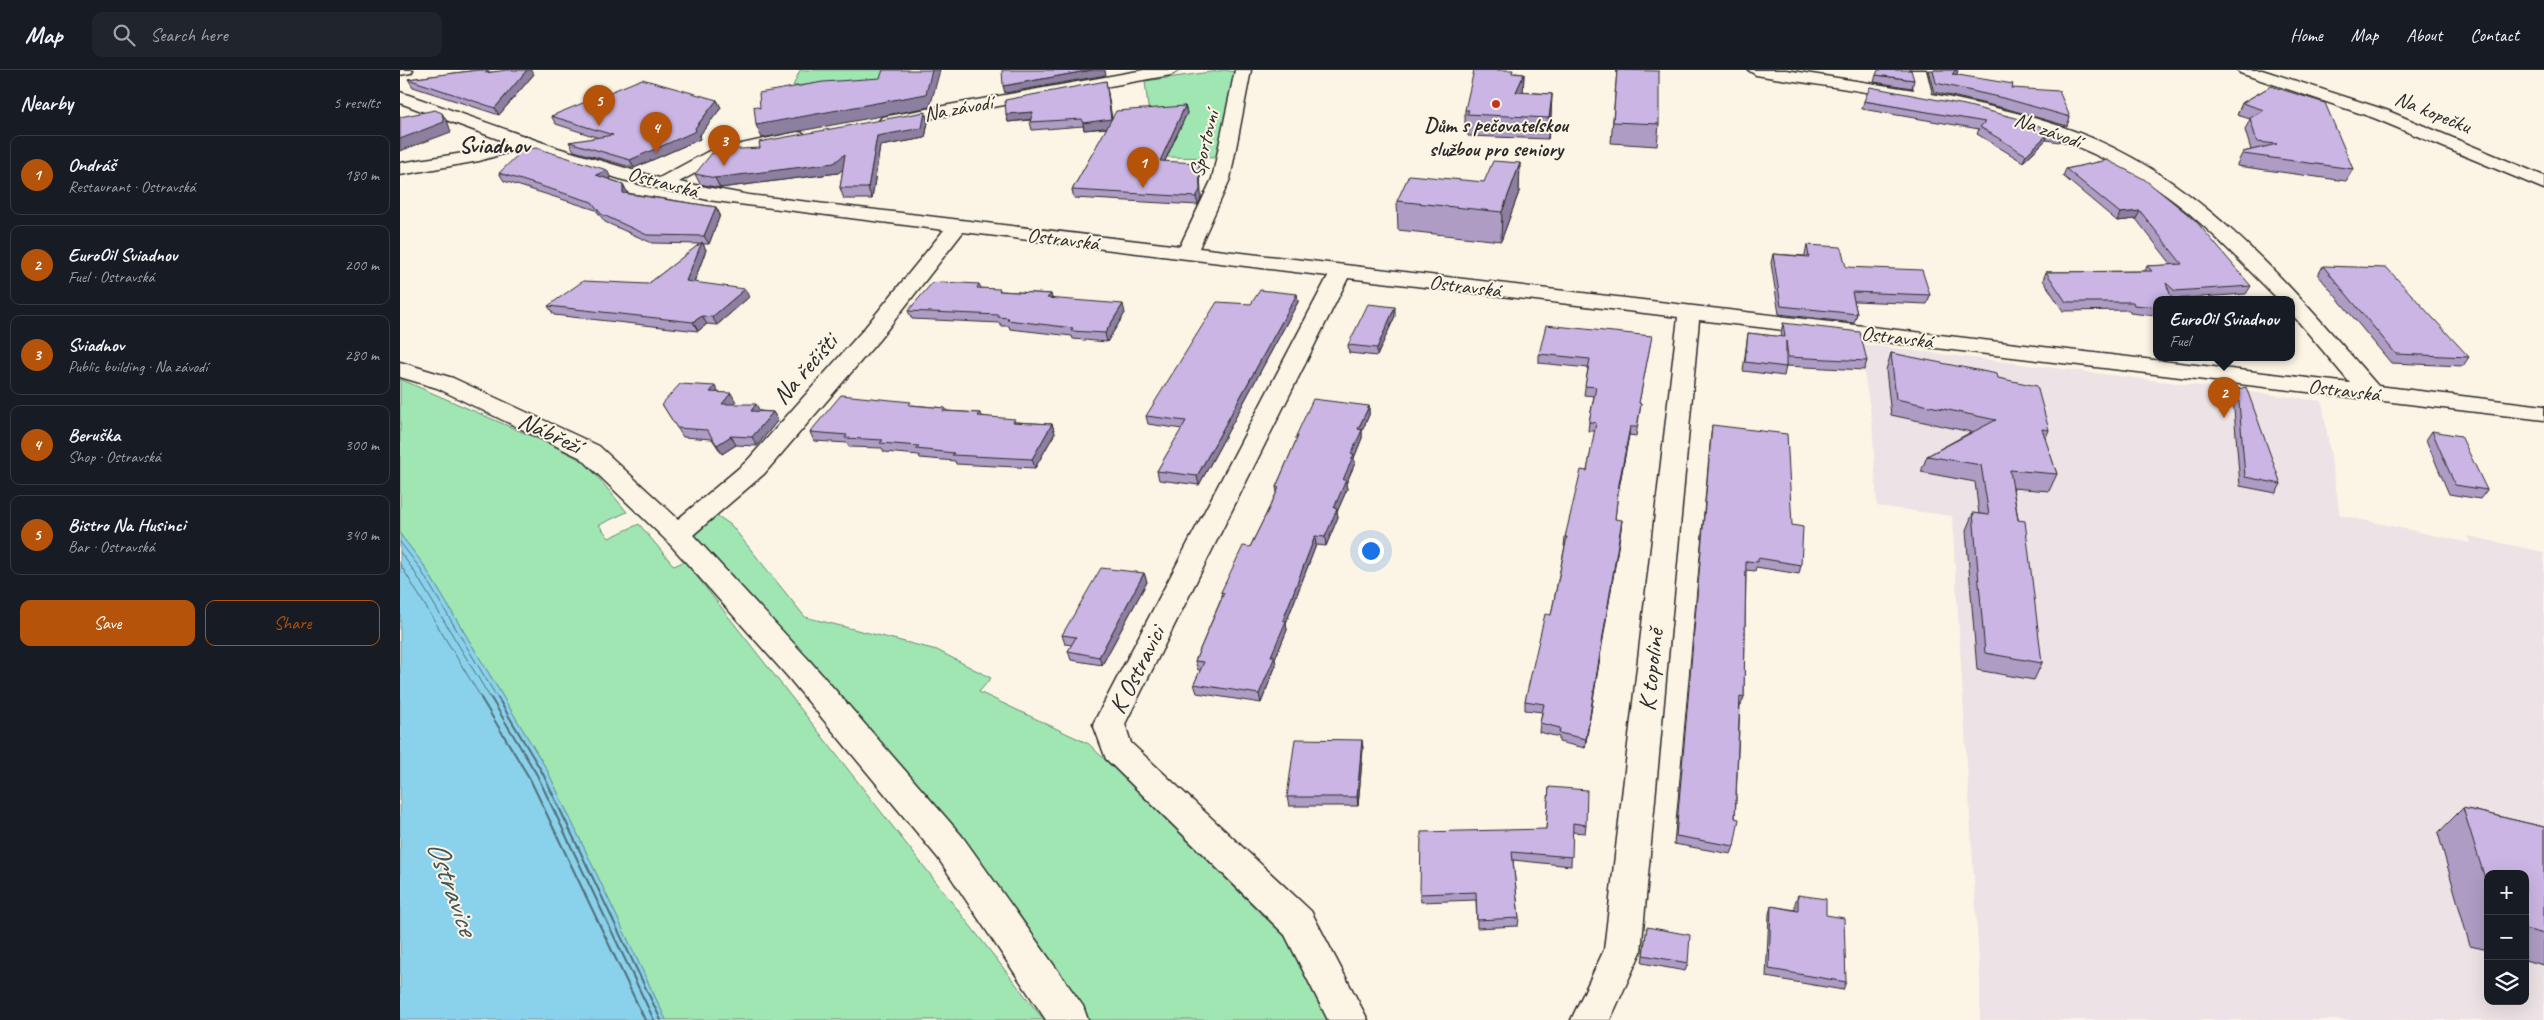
<!DOCTYPE html>
<html lang="en">
<head>
<meta charset="utf-8">
<style>
  :root { --surface:#171b24; --page:#20242c; --text:#f1f3f6; --muted:#9ea1a6; --line:#363941; --accent:#b45309 }
  body { margin:0; font-family:Caveat,sans-serif; background:var(--page); color:var(--text) }
  .controls { position:absolute; right:15px; bottom:15px; display:grid; overflow:hidden; border-radius:10px; box-shadow:0 5px 20px #0002 }
  .controls button { width:45px; height:45px; display:grid; place-items:center; padding:0; border:0; border-bottom:1px solid var(--line); background:var(--surface); color:var(--text); font:25px sans-serif }
  .you { position:absolute; left:970px; top:480px; width:18px; height:18px; margin:-12px; border:4px solid #fff; border-radius:50%; background:#1a73e8; box-shadow:0 0 0 8px #1a73e833 }
  .badge { display:grid; place-items:center; width:32px; height:32px; border-radius:50%; background:var(--accent); color:#fff; font-size:16px; font-weight:700 }
  .pin { position:absolute; translate:-50% -41px; filter:drop-shadow(0 1px 2px #0008) }
  .pin::after { content:''; position:absolute; top:26px; width:18px; height:15px; background:inherit; clip-path:polygon(0 0,100% 0,50% 100%) }
  .popup { position:absolute; left:1753px; top:226px; width:142px; height:65px; box-sizing:border-box; display:grid; place-content:center; border-radius:10px; background:var(--surface); filter:drop-shadow(0 1px 4px #0005); font-size:16px; white-space:nowrap; color:var(--muted) }
  .popup b { font-size:19px; color:var(--text) }
  .popup::after { content:''; position:absolute; left:50%; top:100%; margin-left:-10px; border:10px solid transparent; border-top-color:var(--surface) }
  .list { margin:0; padding:0; list-style:none }
  h2 { display:flex; justify-content:space-between; align-items:center; height:65px; margin:0; padding:0 20px; font-size:21px }
  h2 small { font-size:16px; font-weight:400; color:var(--muted) }
  .list li { display:grid; grid-template-columns:32px 1fr auto; gap:15px; align-items:center; box-sizing:border-box; height:80px; margin:0 10px 10px; padding:0 10px; border:1px solid var(--line); border-radius:10px }
  .list b { display:block; font-size:19px; white-space:nowrap }
  .list p { margin:0; font-size:16px; white-space:nowrap; color:var(--muted) }
  .list em { font-size:16px; font-style:normal; color:var(--muted) }
  .actions { display:flex; gap:10px; padding:15px 20px }
  .actions a { flex:1; padding:11px 0; border:1px solid var(--accent); border-radius:10px; text-align:center; font-size:18px; color:var(--accent) }
  .actions .main { background:var(--accent); color:#fff }
  .icon { flex:none; width:28px; height:28px; fill:none; stroke:currentColor; stroke-width:2; stroke-linecap:round; stroke-linejoin:round }
  .map { position:relative; flex:none; width:2144px; height:950px; overflow:hidden }
  header { display:flex; align-items:center; gap:30px; box-sizing:border-box; height:70px; padding:0 25px; background:var(--surface); border-bottom:1px solid var(--line) }
  header strong { font-size:24px }
  nav { display:flex; gap:28px; margin-inline-start:auto; font-size:18px }
  .search { width:350px; height:45px; background:var(--page); display:flex; align-items:center; gap:12px; box-sizing:border-box; padding:0 18px; border-radius:10px; color:var(--muted); font-size:19px }
  main { display:flex }
  aside { flex:1; background:var(--surface) }
  .map>svg:first-child { display:block }
  .built { fill:#ede2e5; fill-rule:evenodd }
  .green { fill:#9fe6b3; stroke:#65886f }
  .water { fill:#8ad2eb; stroke:#648f9e }
  .lines { fill:none; stroke-linecap:round; stroke-linejoin:round }
  .shore-far1 { stroke:#516e78; stroke-width:1 }
  .shore { stroke:#516e78; stroke-width:2 }
  .minor-casing { stroke:#2b2b2b; stroke-width:3 }
  .minor { fill:#fcf5e5; fill-rule:evenodd }
  .wall { fill:#ae9cc4; stroke:#2b2b2b }
  .shaded-wall { fill:#8d7fa0; stroke:#2b2b2b }
  .building { fill:#cab5e4; stroke:#2b2b2b }
  .poi-dot { fill:#c8321e; stroke:#fcf5e5; stroke-width:2 }
  .labels { text-anchor:middle; dominant-baseline:central; stroke-width:4; stroke-linejoin:round; paint-order:stroke }
  .far-street-label { font-size:21px; fill:#2b2b2b; stroke:#fcf5e5 }
  .far-poi-label { font-size:21px; font-weight:bold; fill:#2b2b2b; stroke:#fcf5e5 }
  .far-quarter-label { font-size:24px; font-weight:bold; fill:#2b2b2b; stroke:#fcf5e5 }
  .street-label { font-size:25px; fill:#2b2b2b; stroke:#fcf5e5 }
  .near-water-label { font-size:31px; font-style:italic; fill:#43555b; stroke:#fcf5e5 }
</style>
</head>
<body>
<header>
<strong>Map</strong>
<div class="search"><svg class="icon" aria-label="search" viewBox="0 0 24 24"><circle cx="10" cy="10" r="6"/><path d="M15 15l6 6"/></svg>Search here</div>
<nav><a>Home</a><a>Map</a><a>About</a><a>Contact</a></nav>
</header>
<main>
<aside>
<h2>Nearby<small>5 results</small></h2>
<ul class="list">
<li><span class="badge">1</span><div><b>Ondráš</b><p>Restaurant · Ostravská</p></div><em>180 m</em></li>
<li><span class="badge">2</span><div><b>EuroOil Sviadnov</b><p>Fuel · Ostravská</p></div><em>200 m</em></li>
<li><span class="badge">3</span><div><b>Sviadnov</b><p>Public building · Na závodí</p></div><em>280 m</em></li>
<li><span class="badge">4</span><div><b>Beruška</b><p>Shop · Ostravská</p></div><em>300 m</em></li>
<li><span class="badge">5</span><div><b>Bistro Na Husinci</b><p>Bar · Ostravská</p></div><em>340 m</em></li>
</ul>
<div class="actions"><a class="main">Save</a><a>Share</a></div>
</aside>
<div class="map">
<svg width="2144" height="950" viewBox="0 0 2144 950">
  <rect width="100%" height="100%" fill="#fcf5e5"/>
  <filter id="ink" filterUnits="userSpaceOnUse"><feTurbulence type="fractalNoise" baseFrequency=".02" numOctaves="2"/><feDisplacementMap in="SourceGraphic" scale="10" xChannelSelector="R" yChannelSelector="G"/><feConvolveMatrix kernelMatrix="1 2 1 2 8 2 1 2 1" color-interpolation-filters="sRGB"/></filter>
  <g filter="url(#ink)">
    <path class="built" d="M1459 274 1922 331 1940 445 2070 473 2067 466 2144 482V950H1580V909L1552 446 1477 436 1472 350ZM2088 804H2125V931H2088Z"/>
    <g class="green">
      <polygon points="400,0 485,0 482,9 393,16"/>
      <polygon points="825,0 835,2 820,88 767,87 777,64 749,45 745,11"/>
      <polygon points="0,309 152,375 185,392 227,442 199,455 209,468 239,454 274,496 285,491 644,950 266,950 147,700 23,494 0,464"/>
      <polygon points="315,444 331,455 405,547 537,580 591,608 579,622 689,674 887,869 928,950 683,950 291,464"/>
    </g>
    <polygon class="water" points="0,464 23,494 147,700 266,950 0,950"/>
    <g class="lines">
      <g class="shore-far1">
        <polyline points="0,472 19,497 98,629"/>
        <polyline points="0,482 14,501 91,629"/>
        <polyline points="0,494 82,629"/>
      </g>
      <g class="shore">
        <polyline points="81,628 130,709 245,950"/>
        <polyline points="91,628 137,705 254,950"/>
        <polyline points="98,628 142,702 261,950"/>
      </g>
      <g class="minor-casing">
        <g id="minor">
          <polygon points="0,0 13,0 11,3 0,5"/>
          <polygon points="744,0 779,0 771,5 488,56 482,55 479,51 482,47 488,46"/>
          <path d="M835 0H851L830 109 799 178 1950 313 1892 244V229H1878C1840 192 1802 149 1757 119 1635 39 1497 28 1356 5L1348 0H1386L1514 20 1510 0H1526L1532 24C1580 34 1628 44 1674 61 1801 107 1892 218 1978 316L2144 336V350L1299 250 1241 882 1210 950H1171L1204 880 1278 247 948 208 725 654 731 673 911 841 968 950H928L885 865 706 689 693 654 928 206 563 162 479 270 364 404 293 465 410 591 562 766 683 936 688 950H646L538 788 388 607 267 471 181 388 37 318 0 307V292L53 308 199 376 278 449 346 392 463 260 544 160 308 130 223 110 123 78 79 91 0 105V93L76 81 106 72 0 33V22L158 78 259 108 309 81 397 62 403 63 406 67 403 71 321 89 279 112 349 125 780 176 812 109Z"/>
          <polygon points="1838,0 1862,0 1986,40 2144,106 2144,119 1974,48 1840,3"/>
        </g>
      </g>
      <use href="#minor" class="minor"/>
    </g>
    <g class="wall">
      <polygon points="78,0 88,0 89,2 134,4 99,45 13,17 8,9"/>
      <polygon points="1217,0 1259,54 1257,76 1211,73"/>
      <polygon points="1528,0 1556,0 1557,5 1612,18 1670,47 1667,56 1604,38 1534,22"/>
      <polygon points="1115,3 1124,4 1123,22 1152,24 1151,45 1148,69 1068,66 1068,61 1065,61 1065,40"/>
      <polygon points="1476,5 1514,10 1512,18 1474,12"/>
      <polygon points="706,11 712,49 785,36 787,43 765,91 800,101 801,128 798,135 674,128 672,120 707,58 684,60 683,56 632,60 630,52 631,50 608,52 606,44"/>
      <polygon points="1871,16 1953,99 1946,111 1837,96 1837,94 1843,82 1851,80 1845,60 1850,49 1837,45 1842,33"/>
      <polygon points="317,30 321,38 299,66 300,69 234,98 174,81 169,72 199,68 156,54 151,46"/>
      <polygon points="1464,31 1662,64 1659,72 1646,70 1623,92 1577,64 1579,59 1462,39"/>
      <polygon points="525,42 528,52 525,68 480,76 472,129 444,129 440,118 443,99 438,103 320,118 300,114 295,104 360,78"/>
      <polygon points="1707,90 1851,216 1846,224 1772,229 1756,229 1756,246 1730,243 1729,240 1663,241 1643,210 1646,202 1745,201 1747,196 1772,195 1736,149 1717,151 1663,106 1666,99"/>
      <polygon points="1120,93 1119,122 1101,171 998,160 997,131 1084,112"/>
      <polygon points="99,103 211,108 209,109 223,114 227,122 227,123 316,137 320,145 309,174 303,174 306,180 294,212 349,227 317,255 307,254 298,261 154,245 148,236 248,214 300,174 252,173 205,152 196,140 104,111"/>
      <polygon points="1407,175 1446,197 1530,225 1527,234 1454,231 1457,244 1454,253 1379,244 1371,193 1373,184 1405,186 1405,184"/>
      <polygon points="1923,196 2069,287 2063,296 1991,293 1918,205"/>
      <polygon points="579,214 581,218 601,221 651,224 652,229 725,243 707,272 673,269 672,266 610,259 609,256 601,256 600,253 512,249 508,241"/>
      <polygon points="897,224 898,232 799,415 759,410 757,401 782,359 748,354 746,346 851,234"/>
      <polygon points="995,246 977,286 949,283 948,275"/>
      <polygon points="1383,253 1467,291 1464,300 1386,296 1384,306 1343,301 1348,263 1382,267 1381,262"/>
      <polygon points="1250,275 1239,333 1241,334 1236,366 1229,365 1218,423 1215,449 1221,459 1185,678 1159,672 1159,667 1139,662 1140,653 1142,642 1125,640 1125,631 1151,545 1165,476 1164,476 1165,467 1187,401 1195,361 1188,361 1189,352 1194,326 1184,325 1188,298 1139,293 1139,284"/>
      <polygon points="1491,283 1598,308 1649,360 1645,370 1657,404 1649,421 1613,418 1642,593 1634,610 1577,600 1566,460 1573,443 1579,444 1575,412 1521,402 1527,386 1571,362 1491,345 1486,300"/>
      <polygon points="1838,319 1881,414 1876,423 1840,416 1833,327"/>
      <polygon points="318,323 336,332 334,334 360,341 373,342 378,350 357,376 336,375 322,384 312,369 283,367 262,334"/>
      <polygon points="512,335 545,338 547,341 580,343 582,346 616,352 652,354 655,363 635,398 556,394 555,391 520,388 519,385 484,382 482,378 449,377 447,373 414,371 410,362"/>
      <polygon points="969,336 969,345 962,361 962,368 954,388 955,393 946,414 947,419 937,442 938,447 926,476 916,475 886,553 887,560 875,589 876,595 861,633 797,623 794,614 801,600 798,600 795,591 822,527 821,522 850,477 877,422 876,417 896,371 896,366"/>
      <polygon points="1312,355 1392,455 1401,495 1399,504 1356,497 1355,501 1346,500 1344,627 1341,635 1340,635 1334,776 1331,784 1274,774 1311,364"/>
      <polygon points="2032,361 2087,420 2080,429 2049,424 2026,370"/>
      <polygon points="744,503 747,512 702,595 671,590 668,581 672,575 665,574 662,565"/>
      <polygon points="962,670 963,679 958,736 889,736 887,727"/>
      <polygon points="1149,717 1186,755 1185,763 1172,762 1171,796 1113,790 1119,848 1118,856 1077,858 1076,830 1021,832 1020,824 1146,759"/>
      <polygon points="2063,738 2144,757 2144,895 2125,890 2125,804 2088,804 2088,880 2070,876 2038,763"/>
      <polygon points="1398,825 1426,845 1446,912 1443,920 1366,907 1369,844 1371,836 1395,840 1395,833"/>
      <polygon points="1247,857 1288,893 1285,901 1242,893"/>
    </g>
    <g class="shaded-wall">
      <polygon points="127,0 131,0 134,4 99,45 95,38"/>
      <polygon points="532,0 540,0 530,37 362,68 356,55"/>
      <polygon points="692,0 705,0 706,5 605,23 603,16"/>
      <polygon points="1556,0 1558,0 1557,5 1552,4"/>
      <polygon points="1124,4 1123,25 1116,22"/>
      <polygon points="706,11 713,57 684,60 683,53"/>
      <polygon points="1152,24 1151,45 1148,69 1149,48"/>
      <polygon points="317,30 321,38 299,66 300,69 234,98 230,90 295,58"/>
      <polygon points="785,36 787,43 761,99 760,91"/>
      <polygon points="525,42 528,52 525,68 480,76 472,129 468,118 477,66"/>
      <polygon points="633,42 635,49 608,52 606,44"/>
      <polygon points="42,43 48,53 51,62 0,81 0,69"/>
      <polygon points="1649,63 1646,70 1623,92 1626,85"/>
      <polygon points="445,84 449,95 438,103 320,118 315,108"/>
      <polygon points="799,93 800,101 801,128 798,135 796,127"/>
      <polygon points="1120,93 1119,122 1101,171 1102,142"/>
      <polygon points="207,100 211,108 200,113 196,105"/>
      <polygon points="223,114 227,122 227,131 223,123"/>
      <polygon points="316,137 320,145 309,174 304,166"/>
      <polygon points="1740,141 1736,149 1717,151 1720,143"/>
      <polygon points="302,172 306,180 291,220 286,211"/>
      <polygon points="345,219 349,227 317,255 312,247"/>
      <polygon points="651,224 653,232 647,228"/>
      <polygon points="897,224 898,232 799,415 797,406"/>
      <polygon points="723,234 725,243 707,272 705,263"/>
      <polygon points="995,237 995,246 977,286 977,278"/>
      <polygon points="302,246 307,254 298,261 293,252"/>
      <polygon points="315,316 320,325 310,322"/>
      <polygon points="331,323 336,332 327,343 322,334"/>
      <polygon points="356,334 361,343 351,341"/>
      <polygon points="969,336 969,345 962,361 962,368 954,388 955,393 946,414 947,419 937,442 938,447 926,476 925,467 958,359"/>
      <polygon points="373,342 378,350 357,376 352,367"/>
      <polygon points="652,354 655,363 635,398 632,389"/>
      <polygon points="1230,357 1229,365 1218,423 1219,414"/>
      <polygon points="331,366 336,375 322,384 317,375"/>
      <polygon points="1222,450 1221,459 1185,678 1186,669"/>
      <polygon points="915,466 916,475 886,553 887,560 875,589 876,595 861,633 859,624 883,550"/>
      <polygon points="744,503 747,512 702,595 699,587"/>
      <polygon points="962,670 963,679 958,736 957,727"/>
    </g>
    <g class="building">
      <polygon points="78,0 87,0 85,3 107,0 127,0 95,38 8,9"/>
      <polygon points="483,0 532,0 526,24 356,55 354,36 360,38 359,23 423,12 480,8"/>
      <polygon points="602,0 692,0 603,16"/>
      <polygon points="1074,0 1113,0 1112,3 1124,4 1116,22 1152,24 1149,48 1067,44 1069,40 1065,40"/>
      <polygon points="1217,0 1259,1 1259,54 1213,52"/>
      <polygon points="1478,0 1511,0 1514,10 1476,5"/>
      <polygon points="1533,0 1556,0 1552,4 1613,14 1612,18 1659,21 1670,47 1607,29 1536,13"/>
      <polygon points="242,9 317,30 295,58 296,61 230,90 169,72 213,65 151,46"/>
      <polygon points="706,11 711,49 683,53 682,49 630,52 633,42 606,44 605,30"/>
      <polygon points="1871,16 1925,33 1953,99 1843,84 1843,82 1877,74 1857,72 1850,48 1864,40 1842,33"/>
      <polygon points="1470,17 1565,35 1616,48 1662,64 1649,63 1626,85 1580,57 1585,52 1464,31"/>
      <polygon points="785,36 760,91 799,93 800,120 796,127 672,120 716,41"/>
      <polygon points="35,40 42,43 44,52 0,69 0,47"/>
      <polygon points="525,42 522,58 477,66 468,118 440,118 445,84 434,93 315,108 295,104 312,83 322,80 360,78 359,72"/>
      <polygon points="136,78 207,100 196,105 223,114 223,123 316,137 304,166 247,165 201,144 192,132 99,103 123,80"/>
      <polygon points="1707,90 1744,109 1795,150 1851,216 1775,221 1766,213 1772,229 1756,229 1756,237 1734,235 1733,232 1666,232 1646,202 1752,201 1747,196 1782,194 1740,141 1720,143 1666,99"/>
      <polygon points="1093,91 1120,93 1102,142 997,131 1009,105 1084,112"/>
      <polygon points="302,172 286,211 345,219 312,247 302,246 293,252 148,236 183,211 248,214"/>
      <polygon points="1407,175 1441,177 1446,197 1522,200 1530,225 1452,222 1457,244 1381,236 1373,184 1409,187"/>
      <polygon points="1923,196 1987,198 2069,287 1996,284"/>
      <polygon points="542,212 579,214 577,218 600,219 599,221 651,224 647,228 723,234 705,263 671,261 673,258 607,250 609,248 598,247 599,245 508,241 532,213"/>
      <polygon points="860,220 897,224 797,406 757,401 786,351 746,346 817,232 851,234"/>
      <polygon points="968,234 995,237 977,278 948,275"/>
      <polygon points="1383,253 1460,262 1467,291 1388,287 1386,271 1386,297 1345,292 1348,263 1385,267"/>
      <polygon points="1146,255 1252,266 1239,333 1241,334 1237,357 1230,357 1219,414 1215,449 1222,450 1186,669 1159,663 1160,658 1140,653 1144,634 1125,631 1145,544 1151,545 1167,467 1165,467 1181,400 1187,401 1196,353 1189,352 1196,317 1185,316 1190,289 1139,284"/>
      <polygon points="1491,283 1597,304 1598,308 1637,316 1649,360 1642,359 1657,404 1610,400 1618,450 1625,451 1642,593 1585,583 1573,443 1589,445 1581,395 1527,386 1596,350 1496,329"/>
      <polygon points="280,314 315,316 310,322 331,323 322,334 356,334 351,341 373,342 352,367 331,366 317,375 307,360 277,358 262,334"/>
      <polygon points="1846,317 1881,414 1845,407 1838,319"/>
      <polygon points="441,325 511,332 509,335 545,338 543,341 580,343 578,346 615,349 613,352 652,354 632,389 552,385 554,383 516,379 519,376 480,373 483,370 445,368 447,365 410,362"/>
      <polygon points="913,329 969,336 958,359 962,360 951,384 954,384 943,410 946,410 934,438 937,439 925,467 915,466 883,550 886,551 871,586 875,586 859,624 794,614 804,592 795,591 824,523 821,522 843,476 850,477 879,418 876,417 898,366 896,366"/>
      <polygon points="1312,355 1387,364 1392,455 1403,457 1401,495 1358,488 1358,492 1346,491 1344,627 1340,626 1336,726 1335,748 1339,749 1334,776 1276,766"/>
      <polygon points="2032,361 2061,366 2087,420 2055,415"/>
      <polygon points="701,498 744,503 699,587 668,581 676,567 662,565"/>
      <polygon points="895,669 962,670 957,727 887,727"/>
      <polygon points="1149,717 1187,720 1186,755 1173,753 1172,787 1112,782 1119,848 1077,850 1076,822 1020,824 1021,762 1146,759"/>
      <polygon points="2063,738 2144,757 2144,864 2125,859 2125,804 2088,804 2088,818"/>
      <polygon points="1398,825 1426,829 1426,845 1444,848 1446,912 1369,899 1371,836 1398,841"/>
      <polygon points="1247,857 1290,865 1288,893 1243,885"/>
    </g>
  </g>
  <circle class="poi-dot" cx="1096" cy="34" r="5"/>
  <g class="labels">
    <g class="far-street-label">
      <text transform="translate(558 38) rotate(-10)">Na závodí</text>
      <text transform="translate(2033 42) rotate(22)">Na kopečku</text>
      <text transform="translate(1648 60) rotate(20)">Na závodí</text>
      <text transform="translate(804 74) rotate(-76)">Sportovní</text>
      <text transform="translate(263 112) rotate(15)">Ostravská</text>
      <text transform="translate(663 169) rotate(7)">Ostravská</text>
      <text transform="translate(1065 216) rotate(7)">Ostravská</text>
      <text transform="translate(1497 267) rotate(7)">Ostravská</text>
      <text transform="translate(1944 320) rotate(7)">Ostravská</text>
    </g>
    <g class="far-poi-label">
      <text x="1096" y="55">Dům s pečovatelskou<tspan x="1096" dy="24">službou pro seniory</tspan></text>
    </g>
    <g class="far-quarter-label">
      <text x="94" y="75">Sviadnov</text>
    </g>
    <g class="street-label">
      <text transform="translate(405 299) rotate(-49)">Na řečišti</text>
      <text transform="translate(150 363) rotate(25)">Nábřeží</text>
      <text transform="translate(737 600) rotate(-63)">K Ostravici</text>
      <text transform="translate(1251 600) rotate(-84)">K topolině</text>
    </g>
    <g class="near-water-label">
      <text transform="translate(53 817) rotate(70)">Ostravice</text>
    </g>
  </g>
</svg>
<div class="controls">
<button>+</button>
<button>−</button>
<button><svg class="icon" aria-label="layers" viewBox="0 0 24 24"><path d="M12 4l9 5-9 5-9-5zM3 14l9 5 9-5"/></svg></button>
</div>
<div class="you"></div>
<div class="pin badge" style="left:743px;top:118px">1</div>
<div class="pin badge" style="left:1824px;top:348px">2</div>
<div class="popup"><b>EuroOil Sviadnov</b>Fuel</div>
<div class="pin badge" style="left:324px;top:96px">3</div>
<div class="pin badge" style="left:256px;top:83px">4</div>
<div class="pin badge" style="left:199px;top:56px">5</div>
</div>
</main>
</body>
</html>
